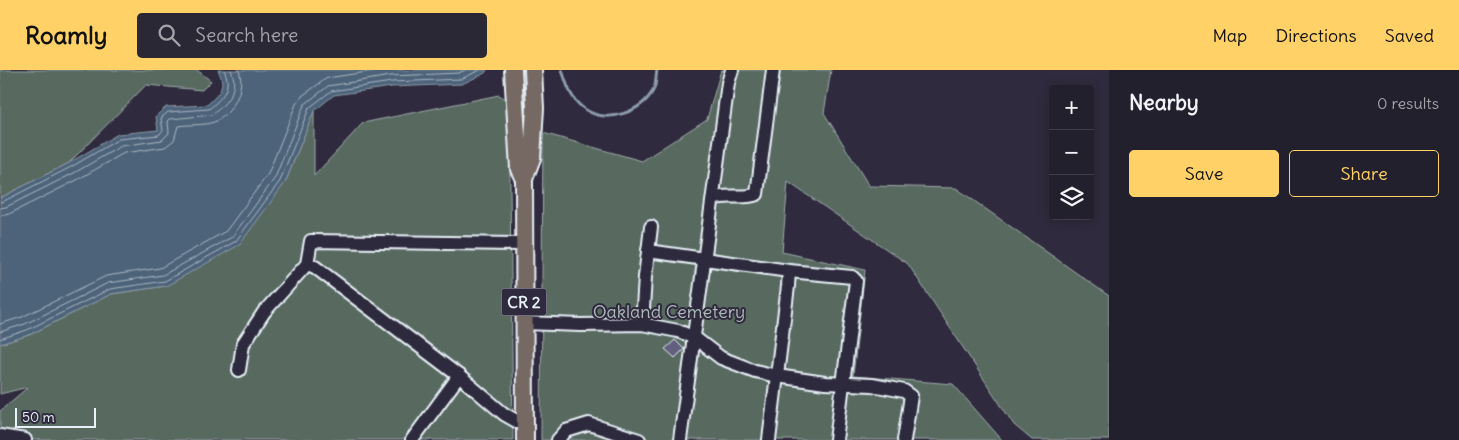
<!DOCTYPE html>
<html lang="en">
<head>
<meta charset="utf-8">
<style>
  :root { --surface:#23202e; --page:#2b2836; --text:#f1f3f6; --muted:#a3a3aa; --line:#403e4a; --accent:#ffd166 }
  body { margin:0; font-family:Delius,sans-serif; background:var(--page); color:var(--text) }
  .controls { position:absolute; right:15px; top:15px; display:grid; overflow:hidden; border-radius:5px; box-shadow:0 2px 12px #0003 }
  .controls button { width:45px; height:45px; display:grid; place-items:center; padding:0; border:0; border-bottom:1px solid var(--line); background:var(--surface); color:var(--text); font:25px sans-serif }
  .scale { position:absolute; left:15px; bottom:12px; width:81px; box-sizing:border-box; padding-left:5px; border:2px solid #e8f1f8; border-top:0; font-size:14px; line-height:18px; white-space:nowrap; color:#e8f1f8; -webkit-text-stroke:4px #2f2a3d; paint-order:stroke }
  .list { margin:0; padding:0; list-style:none }
  h2 { display:flex; justify-content:space-between; align-items:center; height:65px; margin:0; padding:0 20px; font-size:21px }
  h2 small { font-size:16px; font-weight:400; color:var(--muted) }
  .actions { display:flex; gap:10px; padding:15px 20px }
  .actions a { flex:1; padding:11px 0; border:1px solid var(--accent); border-radius:5px; text-align:center; font-size:18px; color:var(--accent) }
  .actions .main { background:var(--accent); color:#111 }
  .icon { flex:none; width:28px; height:28px; fill:none; stroke:currentColor; stroke-width:2; stroke-linecap:round; stroke-linejoin:round }
  .map { position:relative; flex:none; width:1109px; height:370px; overflow:hidden }
  header { display:flex; align-items:center; gap:30px; box-sizing:border-box; height:70px; padding:0 25px; background:var(--accent); color:#111 }
  header strong { font-size:24px }
  nav { display:flex; gap:28px; margin-inline-start:auto; font-size:18px }
  .search { width:350px; height:45px; background:var(--page); display:flex; align-items:center; gap:12px; box-sizing:border-box; padding:0 18px; border-radius:5px; color:var(--muted); font-size:19px }
  main { display:flex }
  aside { flex:1; background:var(--surface) }
  .map>svg:first-child { display:block }
  .green { fill:#586961; stroke:#a0adac }
  .water { fill:#4e6379; stroke:#8c9cac }
  .lines { fill:none; stroke-linecap:round; stroke-linejoin:round }
  .shore { stroke:#aab8c5; stroke-width:1 }
  .stream { stroke:#8c9cac; stroke-width:3 }
  .building { fill:#62607e; stroke:#e8f1f8 }
  .minor-casing { stroke:#e8f1f8; stroke-width:16 }
  .major-casing { stroke:#e8f1f8; stroke-width:20 }
  .minor { stroke:#2f2a3d; stroke-width:12 }
  .major { stroke:#766964; stroke-width:16 }
  .labels { text-anchor:middle; dominant-baseline:central; stroke-width:4; stroke-linejoin:round; paint-order:stroke }
  .shield { fill:#2f2a3d; stroke:#b0b5c0; stroke-width:1 }
  .shield-label { font-size:16px; font-weight:bold; fill:#e8f1f8 }
  .park-label { font-size:18px; fill:#aebbbc; stroke:#2f2a3d }
</style>
</head>
<body>
<header>
<strong>Roamly</strong>
<div class="search"><svg class="icon" aria-label="search" viewBox="0 0 24 24"><circle cx="10" cy="10" r="6"/><path d="M15 15l6 6"/></svg>Search here</div>
<nav><a>Map</a><a>Directions</a><a>Saved</a></nav>
</header>
<main>
<div class="map">
<svg width="1109" height="370" viewBox="0 0 1109 370">
  <rect width="100%" height="100%" fill="#2f2a3d"/>
  <filter id="ink" filterUnits="userSpaceOnUse"><feTurbulence type="fractalNoise" baseFrequency=".02" numOctaves="2"/><feDisplacementMap in="SourceGraphic" scale="10" xChannelSelector="R" yChannelSelector="G"/><feConvolveMatrix kernelMatrix="1 2 1 2 8 2 1 2 1" color-interpolation-filters="sRGB"/></filter>
  <g filter="url(#ink)">
    <g class="green">
      <polygon points="0,0 197,0 211,11 202,20 146,15 69,93 0,128"/>
      <polygon points="721,0 831,0 824,43 869,116 956,118 1109,226 1109,370 1032,370 1014,355 908,194 788,112 782,182 865,200 853,306 953,314 1002,370 541,370 543,63 642,91 707,49"/>
      <polygon points="499,25 509,33 513,370 0,370 0,341 28,317 0,324 0,274 29,265 111,224 166,216 285,113 314,41 314,106 363,53"/>
    </g>
    <path class="water" d="M218 0H487L485 3 462 14 392 17 334 25 314 41 285 113 239 175 166 216 111 224 29 265 0 274V128L69 93 118 64 158 60 156 46 166 37 207 35C219 23 227 18 218 0Z"/>
    <g class="lines">
      <g class="shore">
        <path d="M0 132 4 131 71 97 119 69 159 65 163 60 161 48 168 42 209 39C222 28 233 18 224 0"/>
        <path d="M0 138 6 137 74 103 121 76 162 70 169 63 168 51 170 49 212 45C226 34 240 19 231 0"/>
        <path d="M0 146 9 144 77 110 124 83 165 77 174 70 178 56C189 54 203 56 214 52 232 45 246 19 239 0"/>
        <polyline points="0,254 22,247 106,206 160,198 226,161 268,104 296,34 302,26 327,8 380,0"/>
        <polyline points="0,262 25,254 108,213 163,205 232,167 275,108 304,35 328,16 391,6 459,3 465,0"/>
        <polyline points="0,269 27,260 110,219 165,211 236,171 280,111 309,38 331,21 392,12 461,9 480,0"/>
      </g>
      <path class="stream" d="M562 0C567 15 571 31 586 40 608 54 642 42 654 19 656 14 656 6 657 0"/>
    </g>
    <polygon class="building" points="675,270 684,279 675,288 665,279"/>
    <g class="lines">
      <g class="minor-casing">
        <g id="minor">
          <path d="M713 129C727 123 743 130 757 124L773 0"/>
          <polyline points="648,181 789,201 852,207 856,211 836,370"/>
          <polyline points="307,194 315,197 459,306 504,344 525,356"/>
          <polyline points="524,253 581,255 642,254 678,261 695,268 721,288 755,301 777,306 825,313 872,315 904,321 911,326 904,370"/>
          <polyline points="642,254 645,207 651,157"/>
          <polyline points="239,300 243,274 264,242 307,194 311,171 524,174"/>
          <polyline points="0,366 25,370"/>
          <polyline points="412,370 459,306"/>
          <polyline points="558,370 566,361 589,354 639,370"/>
          <polyline points="680,370 728,13 732,0"/>
          <polyline points="769,370 788,216 789,201"/>
        </g>
      </g>
      <g class="major-casing">
        <g id="major">
          <polyline points="513,0 519,99 524,109"/>
          <polyline points="525,370 524,109 532,88 535,38 533,0"/>
        </g>
      </g>
      <use href="#minor" class="minor"/>
      <use href="#major" class="major"/>
    </g>
  </g>
  <g class="labels">
    <rect class="shield" x="501.5" y="218.5" width="45" height="27" rx="4"/>
    <g class="shield-label">
      <text x="524" y="232">CR 2</text>
    </g>
    <g class="park-label">
      <text x="669" y="241">Oakland Cemetery</text>
    </g>
  </g>
</svg>
<div class="controls">
<button>+</button>
<button>−</button>
<button><svg class="icon" aria-label="layers" viewBox="0 0 24 24"><path d="M12 4l9 5-9 5-9-5zM3 14l9 5 9-5"/></svg></button>
</div>
<div class="scale">50 m</div>
</div>
<aside>
<h2>Nearby<small>0 results</small></h2>
<ul class="list">
</ul>
<div class="actions"><a class="main">Save</a><a>Share</a></div>
</aside>
</main>
</body>
</html>
